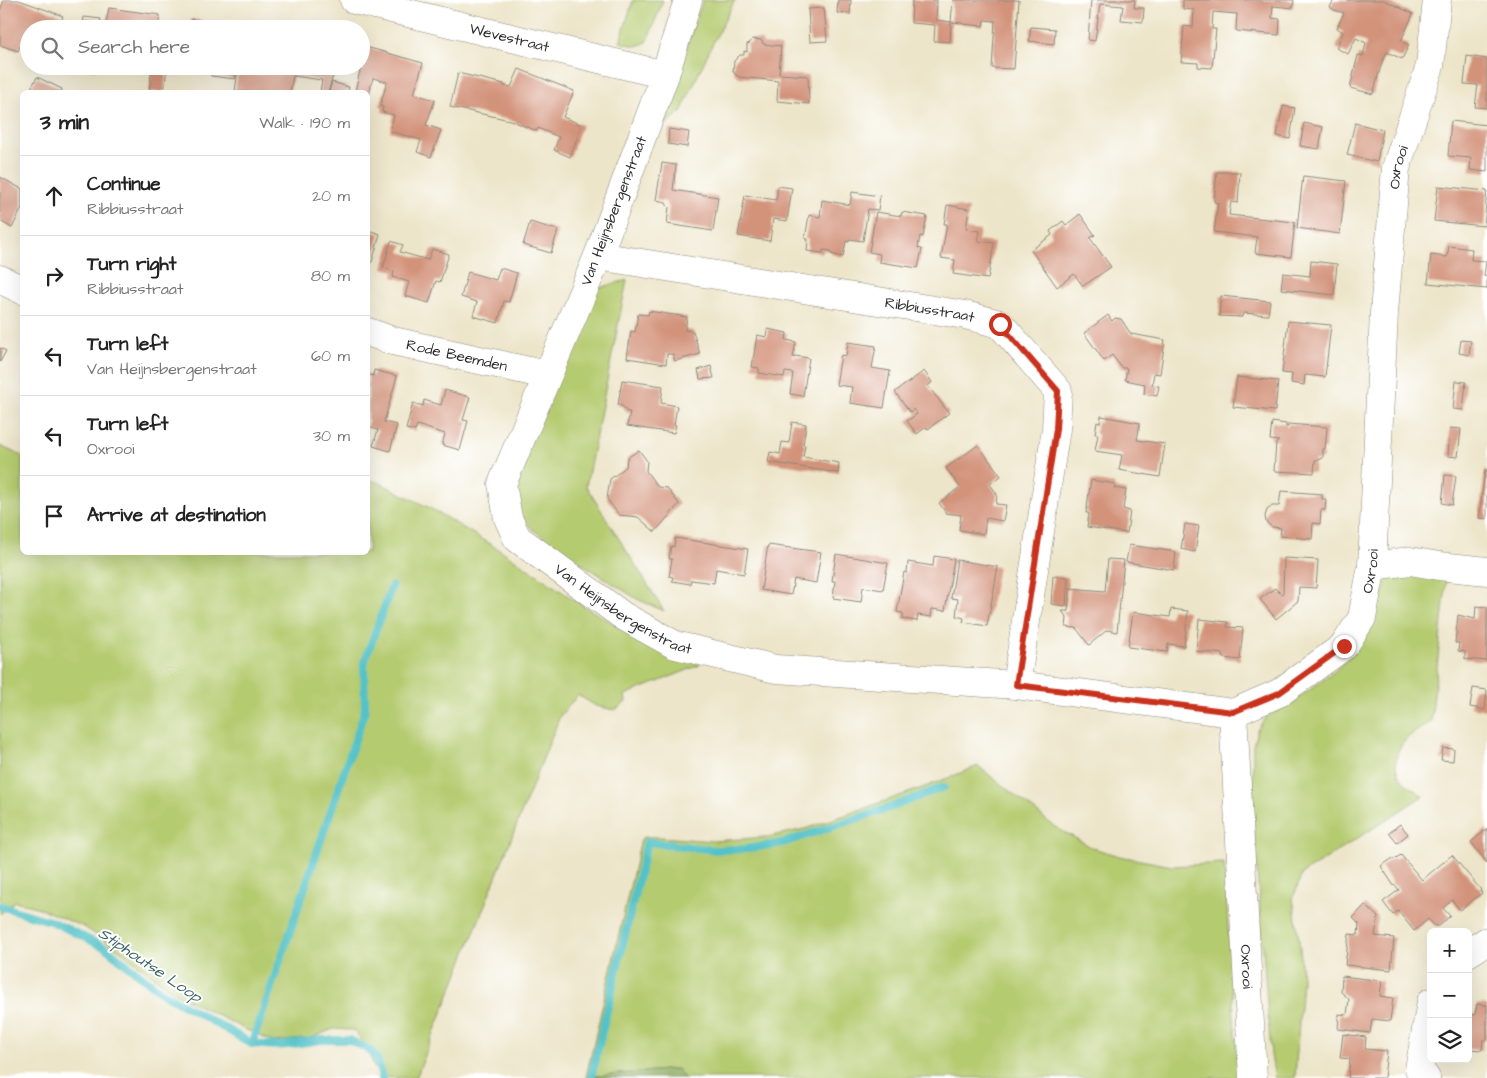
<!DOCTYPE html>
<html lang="en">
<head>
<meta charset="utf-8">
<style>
  :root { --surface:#fff; --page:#f6f6f6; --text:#222; --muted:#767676; --line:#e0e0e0 }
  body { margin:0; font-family:"Architects Daughter",sans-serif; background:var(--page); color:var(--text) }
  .controls { position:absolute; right:15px; bottom:15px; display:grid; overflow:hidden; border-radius:8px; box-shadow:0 5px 20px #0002 }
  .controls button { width:45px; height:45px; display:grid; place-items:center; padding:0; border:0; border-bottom:1px solid var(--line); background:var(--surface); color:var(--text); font:25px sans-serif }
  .stop { position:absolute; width:15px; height:15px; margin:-11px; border:4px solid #c8321e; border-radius:50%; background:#fff }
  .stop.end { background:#c8321e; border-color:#fff; box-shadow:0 1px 5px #0008 }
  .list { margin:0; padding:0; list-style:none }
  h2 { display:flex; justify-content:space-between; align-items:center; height:65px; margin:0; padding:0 20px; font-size:21px }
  h2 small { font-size:16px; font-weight:400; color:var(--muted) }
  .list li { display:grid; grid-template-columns:32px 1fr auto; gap:15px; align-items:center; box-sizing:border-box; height:80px; padding:0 20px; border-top:1px solid var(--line) }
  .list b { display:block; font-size:19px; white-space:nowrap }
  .list p { margin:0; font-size:16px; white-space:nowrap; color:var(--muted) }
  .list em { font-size:16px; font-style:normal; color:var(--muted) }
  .icon { flex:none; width:28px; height:28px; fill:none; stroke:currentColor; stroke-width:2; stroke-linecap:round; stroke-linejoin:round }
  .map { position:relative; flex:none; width:1487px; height:1078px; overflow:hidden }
  .search { position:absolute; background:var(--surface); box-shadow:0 5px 20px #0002; left:20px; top:20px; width:350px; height:55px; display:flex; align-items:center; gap:12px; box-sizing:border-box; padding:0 18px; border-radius:28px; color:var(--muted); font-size:19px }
  .panel { position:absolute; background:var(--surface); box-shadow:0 5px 20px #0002; left:20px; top:90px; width:350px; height:465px; border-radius:8px }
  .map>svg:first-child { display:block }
  .green { fill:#b5cb6f; stroke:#707b4d }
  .forest { fill:#90af62; stroke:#5e6d46 }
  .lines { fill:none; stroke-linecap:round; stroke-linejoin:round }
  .stream { stroke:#54c2c8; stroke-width:8 }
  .building { fill:#d3937a }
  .minor-casing { stroke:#8c887a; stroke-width:29 }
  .minor { stroke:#fff; stroke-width:28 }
  .route { stroke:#c8321e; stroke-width:6 }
  .labels { text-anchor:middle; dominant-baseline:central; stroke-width:4; stroke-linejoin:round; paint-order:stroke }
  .street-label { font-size:15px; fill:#2b2b2b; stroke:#fff }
  .water-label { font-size:16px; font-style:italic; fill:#396062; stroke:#fff }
</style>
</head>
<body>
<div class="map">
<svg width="1487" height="1078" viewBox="0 0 1487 1078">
  <rect width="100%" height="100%" fill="#fff"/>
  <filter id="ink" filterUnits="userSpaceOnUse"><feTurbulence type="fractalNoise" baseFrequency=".02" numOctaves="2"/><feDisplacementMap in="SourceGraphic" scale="10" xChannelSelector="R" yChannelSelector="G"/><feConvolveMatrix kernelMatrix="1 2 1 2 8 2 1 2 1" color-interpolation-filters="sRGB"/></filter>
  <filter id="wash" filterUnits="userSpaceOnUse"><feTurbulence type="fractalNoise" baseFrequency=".0096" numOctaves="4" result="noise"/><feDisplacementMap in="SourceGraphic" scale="20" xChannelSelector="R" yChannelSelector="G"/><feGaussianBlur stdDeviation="1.12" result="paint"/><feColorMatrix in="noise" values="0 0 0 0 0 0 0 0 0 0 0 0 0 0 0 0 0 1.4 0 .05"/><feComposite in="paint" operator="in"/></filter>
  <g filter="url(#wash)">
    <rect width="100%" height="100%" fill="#ede5c9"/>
    <g class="green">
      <polygon points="633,0 663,0 647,42 636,46 620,42"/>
      <polygon points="703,0 735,0 709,51 681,112 666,124 659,125"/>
      <polygon points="627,280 586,486 664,611 637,599 584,565 532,529 516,510 512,478 592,290"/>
      <polygon points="0,446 22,456 22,552 368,552 368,479 382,484 430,508 505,553 580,604 645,642 700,665 625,695 626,702 615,710 596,706 578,695 560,716 416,1078 381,1078 374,1067 368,1048 353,1030 333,1029 311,1038 273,1042 244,1029 175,993 121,951 84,927 39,908 15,901 0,914"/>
      <path d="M1397 572 1447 575 1431 722C1416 731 1397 741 1396 761 1396 768 1397 773 1401 779 1407 786 1417 791 1423 796L1302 874 1293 898 1300 947 1302 980 1295 1078H1275L1271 1055 1253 818V746L1257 730 1266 717 1289 705 1334 672 1348 657 1375 611 1385 588 1386 580Z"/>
      <polygon points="978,766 1055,827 1093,848 1119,856 1172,866 1224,863 1233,1005 1239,1078 684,1078 677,1069 586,1077 641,839 645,837 660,837 713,841 768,837 805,829 925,787"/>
    </g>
    <polygon class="forest" points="677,1069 684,1078 586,1078 586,1077"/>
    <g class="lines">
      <g class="stream">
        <polyline points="0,906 53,922 106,948 163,993 252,1044 279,1046 321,1040 350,1040 371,1051 377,1059 382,1078"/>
        <polyline points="252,1044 365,710 364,663 392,586"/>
        <polyline points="591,1078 647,842 715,850 745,849 783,843 892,807 944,787"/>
      </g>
    </g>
    <g id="blocks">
      <g class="building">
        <polygon points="4,0 19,0 63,16 58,29 29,29 29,36 25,35 18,51 0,45 0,11"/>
        <polygon points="838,0 851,0 850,14 837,13"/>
        <polygon points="912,0 937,0 936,20 951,22 953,0 1019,0 1014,69 992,68 995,21 984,20 983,26 962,24 962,23 951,22 950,42 934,41 935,25 911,23"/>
        <polygon points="1091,0 1135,0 1134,8 1144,8 1143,22 1121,20 1123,6 1100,4 1095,41 1088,40"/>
        <polygon points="1183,0 1294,0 1293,8 1273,6 1272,18 1280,19 1279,35 1236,31 1237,14 1213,12 1212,29 1216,29 1212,68 1198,67 1198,63 1181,62 1184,26 1193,27 1194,10 1183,9"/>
        <polygon points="1334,0 1384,0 1413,14 1401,41 1409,45 1402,59 1387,52 1382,62 1373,94 1350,88 1358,55 1363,56 1366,43 1356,38 1348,54 1336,48 1343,32 1337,28 1344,13 1334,10 1330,7"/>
        <polygon points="109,8 160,15 158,29 82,29 84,17 101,19 100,22 106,23"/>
        <polygon points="824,8 827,41 810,42 808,9"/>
        <polygon points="191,19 242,27 242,29 189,29"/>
        <polygon points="1031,27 1055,29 1054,44 1029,41"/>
        <polygon points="752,39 762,40 763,44 781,46 779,74 808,76 809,104 777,101 778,81 739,77 735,74 733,71 734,61 740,55 744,55 744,51 747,52 747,44 750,43"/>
        <polygon points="366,47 423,63 414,94 435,100 426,125 441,130 431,157 417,152 421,140 390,131 394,115 382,112 383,107 380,106 387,82 373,78 368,98 368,92 355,91"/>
        <polygon points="1467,56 1487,59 1487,108 1475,107 1478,85 1464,84"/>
        <polygon points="77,66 97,66 96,70 77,67"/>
        <polygon points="152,66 184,66 184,70 167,68 164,92 149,92"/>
        <polygon points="212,66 336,66 328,92 320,92 322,80 293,76 290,92 235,92 238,69 236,68 235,79 211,76"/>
        <polygon points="519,69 574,91 563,117 582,125 570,157 554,150 559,137 538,128 537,131 510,120 450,107 458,73 504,84 504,86 511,87"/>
        <polygon points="37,77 62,89 61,92 29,92"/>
        <polygon points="332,82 349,87 348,92 329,92"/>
        <polygon points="1283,106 1295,108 1290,139 1277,136"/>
        <polygon points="1451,121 1487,125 1487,172 1470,170 1471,158 1448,156"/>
        <polygon points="1304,123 1323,127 1319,149 1300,146"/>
        <polygon points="1355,123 1383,130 1377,162 1347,155"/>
        <polygon points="669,129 689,132 687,147 668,144"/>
        <polygon points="662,163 676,165 673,190 718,197 713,231 667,224 669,207 666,204 666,202 656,200"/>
        <polygon points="1217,172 1240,172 1238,203 1231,202 1229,215 1295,222 1291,257 1255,253 1257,237 1214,232 1218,203 1214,202"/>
        <polygon points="1303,176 1346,181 1340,234 1297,228"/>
        <polygon points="0,177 22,189 22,208 12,228 0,221"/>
        <polygon points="778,186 792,188 787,221 773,219 770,241 738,236 745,195 776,200"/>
        <polygon points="1438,186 1487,191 1484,226 1434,221"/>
        <polygon points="852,192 880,196 878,210 868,209 863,241 849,239 849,242 846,241 843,257 831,254 831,251 823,250 823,253 807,251 808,239 805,239 809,215 820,217 822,200 850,205"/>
        <polygon points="947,205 969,209 966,229 980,231 978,241 994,243 988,279 953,274 955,260 941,258 947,224 944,224"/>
        <polygon points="876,212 901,216 902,212 927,216 923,237 920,236 918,248 922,249 918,268 879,262 880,254 869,252"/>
        <polygon points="1080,214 1095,235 1090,238 1111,267 1083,286 1074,274 1057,287 1031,250 1052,235 1050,231 1063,221 1066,225"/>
        <polygon points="530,222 558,230 551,253 523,245"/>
        <polygon points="368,230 380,234 372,262 368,261"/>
        <polygon points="391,241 403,245 400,252 428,260 432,249 449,254 440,282 436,281 429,303 405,296 409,282 393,277 394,271 383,268"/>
        <polygon points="1449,246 1472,249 1471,260 1486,261 1484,276 1487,277 1487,289 1428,283 1431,255 1447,257"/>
        <polygon points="1311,261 1337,264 1334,295 1281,289 1283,273 1310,276"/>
        <polygon points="500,268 517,273 509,302 504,301 498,323 473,316 477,302 461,297 468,272 496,280"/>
        <polygon points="1221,296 1270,301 1268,315 1243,313 1242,317 1219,316"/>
        <polygon points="649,311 687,317 685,330 693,331 700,354 675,361 673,354 667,354 666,364 627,358 631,331 635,332 638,314 648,315"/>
        <polygon points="1108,315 1112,321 1115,318 1121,319 1131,334 1165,340 1160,374 1154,373 1152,385 1159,386 1157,396 1144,394 1145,384 1125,380 1127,368 1122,368 1112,355 1104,361 1084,333"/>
        <polygon points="1288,321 1331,325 1325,377 1305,375 1304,385 1291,383 1292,374 1282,373"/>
        <polygon points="768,329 787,333 786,340 796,342 793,357 795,358 795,356 809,358 803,396 790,394 793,373 785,372 784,377 759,373 759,368 752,367 757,335 767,337"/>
        <polygon points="1461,340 1471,341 1469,355 1459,353"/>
        <polygon points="848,342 876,346 872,368 890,371 884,408 850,403 852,387 836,385 841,355 846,356"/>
        <polygon points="0,348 6,351 0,362"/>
        <polygon points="711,366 714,378 700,379 698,370"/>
        <polygon points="374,370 397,376 384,422 397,425 390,451 373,446 378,430 368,427 368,374 373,376"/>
        <polygon points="924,371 932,382 928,386 949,413 928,429 926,427 917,434 907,421 917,414 913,409 910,412 895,392"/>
        <polygon points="1237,377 1278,381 1275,411 1233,407"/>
        <polygon points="622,380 663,386 661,403 677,406 674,425 676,425 674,433 627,426 630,412 627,412 622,406 618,405"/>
        <polygon points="1456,381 1466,382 1463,410 1453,409"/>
        <polygon points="445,390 470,397 463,420 468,421 460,450 442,445 445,434 417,425 415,431 406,429 413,403 423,406 424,400 441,405"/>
        <polygon points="1101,416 1140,423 1137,440 1165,444 1160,477 1119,470 1122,455 1095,451 1098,434 1095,434 1097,422 1100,423"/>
        <polygon points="792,422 806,424 803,445 805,445 803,457 839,463 838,473 768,462 770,452 780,454 782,442 789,443"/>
        <polygon points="1272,422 1286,424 1286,427 1288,427 1288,424 1327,427 1325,449 1323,449 1323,458 1319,460 1315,460 1314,473 1274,471 1276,443 1278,442 1279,441 1270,440"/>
        <polygon points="1450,428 1461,429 1458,457 1448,456"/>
        <polygon points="978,445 1001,476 990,484 997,494 996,504 1006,505 1003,521 986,518 984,534 959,530 961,515 946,513 939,503 960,487 946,468"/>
        <polygon points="639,450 647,461 646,471 658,487 667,488 679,504 655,532 638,517 619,515 607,499 610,479 626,467 627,458"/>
        <polygon points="1485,470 1487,470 1487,519 1479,518"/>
        <polygon points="1445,475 1456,476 1452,505 1442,503"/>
        <polygon points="1091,480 1115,484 1114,488 1126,490 1123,509 1130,511 1127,533 1087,527 1089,513 1086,513"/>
        <polygon points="1281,491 1322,494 1322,499 1326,499 1325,510 1321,510 1320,524 1313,523 1312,539 1280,536 1281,528 1272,527 1266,522 1265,516 1267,510 1272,506 1279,506"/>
        <polygon points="1185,524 1199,526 1195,552 1181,549"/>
        <polygon points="675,538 748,549 744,574 716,569 714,583 691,580 690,584 672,581 673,577 669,576 672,559 669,559 671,546 674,547"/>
        <polygon points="768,545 821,552 816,583 794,579 791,595 761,590"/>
        <polygon points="1129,545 1176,552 1174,570 1126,562"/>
        <polygon points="836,554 888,563 883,590 863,587 861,602 833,598 835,581 832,581"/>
        <polygon points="934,556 954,559 945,611 932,609 931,617 918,615 917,621 903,619 903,613 897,612 904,572 907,573 908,562 933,566"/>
        <polygon points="1284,558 1318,560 1316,588 1299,587 1298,601 1276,619 1260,599 1275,588 1281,594 1283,593"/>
        <polygon points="1108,559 1124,560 1117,632 1107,630 1089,645 1076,628 1066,627 1067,618 1062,611 1068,611 1070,588 1105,591"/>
        <polygon points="957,560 998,567 987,626 963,622 964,618 956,616 958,599 951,598"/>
        <polygon points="1053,576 1068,577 1066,606 1051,604"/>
        <polygon points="1476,606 1487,607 1487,661 1465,659 1465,652 1458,651 1459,643 1455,643 1458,615 1475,619"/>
        <polygon points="1171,609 1188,611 1184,646 1168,644 1167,652 1128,647 1133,612 1170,617"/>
        <polygon points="1199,619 1228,622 1227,627 1243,628 1240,660 1223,658 1224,654 1196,651"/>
        <polygon points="1473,688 1487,690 1485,710 1470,707"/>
        <polygon points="1443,748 1454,749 1453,761 1441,760"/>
        <polygon points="1400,824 1408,834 1397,843 1389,833"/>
        <polygon points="1487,829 1487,863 1471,842"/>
        <polygon points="1401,855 1422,880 1452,855 1481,890 1480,890 1482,893 1460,910 1452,900 1443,908 1450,916 1439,926 1435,926 1428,919 1414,931 1398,911 1393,915 1383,902 1399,890 1395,885 1394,886 1381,866 1393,858 1394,859"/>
        <polygon points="1365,905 1378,917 1375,936 1394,938 1391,970 1345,965 1349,934 1358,935 1359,924 1353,918"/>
        <polygon points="1342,976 1382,981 1380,996 1393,998 1390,1021 1372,1019 1370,1033 1338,1029 1339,1014 1347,1015 1349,999 1341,992"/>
        <polygon points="1477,1004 1487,1005 1487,1040 1483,1040 1482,1050 1468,1049 1468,1014 1475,1015"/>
        <polygon points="1343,1034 1366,1037 1365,1049 1387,1051 1384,1078 1348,1078 1350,1059 1340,1058"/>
      </g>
    </g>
  </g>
  <g filter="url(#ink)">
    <use href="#blocks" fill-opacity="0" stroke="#8c887a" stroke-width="1"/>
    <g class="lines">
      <g class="minor-casing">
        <g id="minor">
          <path id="s1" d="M354 0 665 75"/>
          <path id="s2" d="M688 0 665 75 598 256 502 484 508 518 517 538 623 616 675 645 776 669 1016 685 1233 713 1279 693 1344 646 1362 618 1372 566 1384 313 1396 168 1430 66 1437 0"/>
          <path id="s3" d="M598 256 965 315 1000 324 1058 391 1056 429 1016 685"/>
          <polyline points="0,279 22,290"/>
          <path id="s4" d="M368 332 393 341 547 375"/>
          <polyline points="1372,566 1410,561 1439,566 1487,571"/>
          <path id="s5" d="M1233 713 1253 1078"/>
          <polyline points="1468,953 1487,941"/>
          <polyline points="1426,1078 1419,1069 1431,1002"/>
        </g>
      </g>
      <use href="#minor" class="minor"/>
    </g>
  </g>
  <g class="lines" filter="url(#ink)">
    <polyline class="route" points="1000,324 1058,391 1056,429 1016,685 1233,712 1279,693 1344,646"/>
  </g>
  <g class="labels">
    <g class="street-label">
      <text stroke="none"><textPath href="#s1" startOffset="160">Wevestraat</textPath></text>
      <text stroke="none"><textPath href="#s2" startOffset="1946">Oxrooi</textPath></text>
      <text transform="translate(614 211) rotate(-69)">Van Heijnsbergenstraat</text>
      <text stroke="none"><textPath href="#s3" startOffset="336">Ribbiusstraat</textPath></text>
      <text stroke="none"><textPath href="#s4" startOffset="92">Rode Beemden</textPath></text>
      <text stroke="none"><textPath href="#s2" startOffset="1541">Oxrooi</textPath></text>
      <text stroke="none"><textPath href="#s2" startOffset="704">Van Heijnsbergenstraat</textPath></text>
      <text stroke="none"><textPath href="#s5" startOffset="254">Oxrooi</textPath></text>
    </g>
    <g class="water-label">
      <text transform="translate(150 965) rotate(34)">Stiphoutse Loop</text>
    </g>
  </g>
</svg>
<div class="controls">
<button>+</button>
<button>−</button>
<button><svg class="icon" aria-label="layers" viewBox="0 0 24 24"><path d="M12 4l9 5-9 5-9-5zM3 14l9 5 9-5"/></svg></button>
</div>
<div class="stop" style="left:1000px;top:324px"></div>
<div class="stop end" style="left:1344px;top:646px"></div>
<div class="search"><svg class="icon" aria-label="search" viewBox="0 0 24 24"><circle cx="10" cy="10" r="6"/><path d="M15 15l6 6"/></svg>Search here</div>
<section class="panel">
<h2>3 min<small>Walk · 190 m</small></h2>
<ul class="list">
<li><svg class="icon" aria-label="ahead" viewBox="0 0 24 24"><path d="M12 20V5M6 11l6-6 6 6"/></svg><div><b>Continue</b><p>Ribbiusstraat</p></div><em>20 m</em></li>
<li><svg class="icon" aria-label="right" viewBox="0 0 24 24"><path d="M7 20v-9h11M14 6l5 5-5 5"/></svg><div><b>Turn right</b><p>Ribbiusstraat</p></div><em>80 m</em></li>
<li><svg class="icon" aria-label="left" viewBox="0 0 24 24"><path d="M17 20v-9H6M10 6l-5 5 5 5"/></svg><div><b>Turn left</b><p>Van Heijnsbergenstraat</p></div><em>60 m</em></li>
<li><svg class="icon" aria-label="left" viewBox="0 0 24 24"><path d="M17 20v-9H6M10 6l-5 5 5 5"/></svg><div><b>Turn left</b><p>Oxrooi</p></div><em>30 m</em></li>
<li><svg class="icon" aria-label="arrive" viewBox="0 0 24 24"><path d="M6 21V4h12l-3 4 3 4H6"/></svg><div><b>Arrive at destination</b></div></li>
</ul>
</section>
</div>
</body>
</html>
